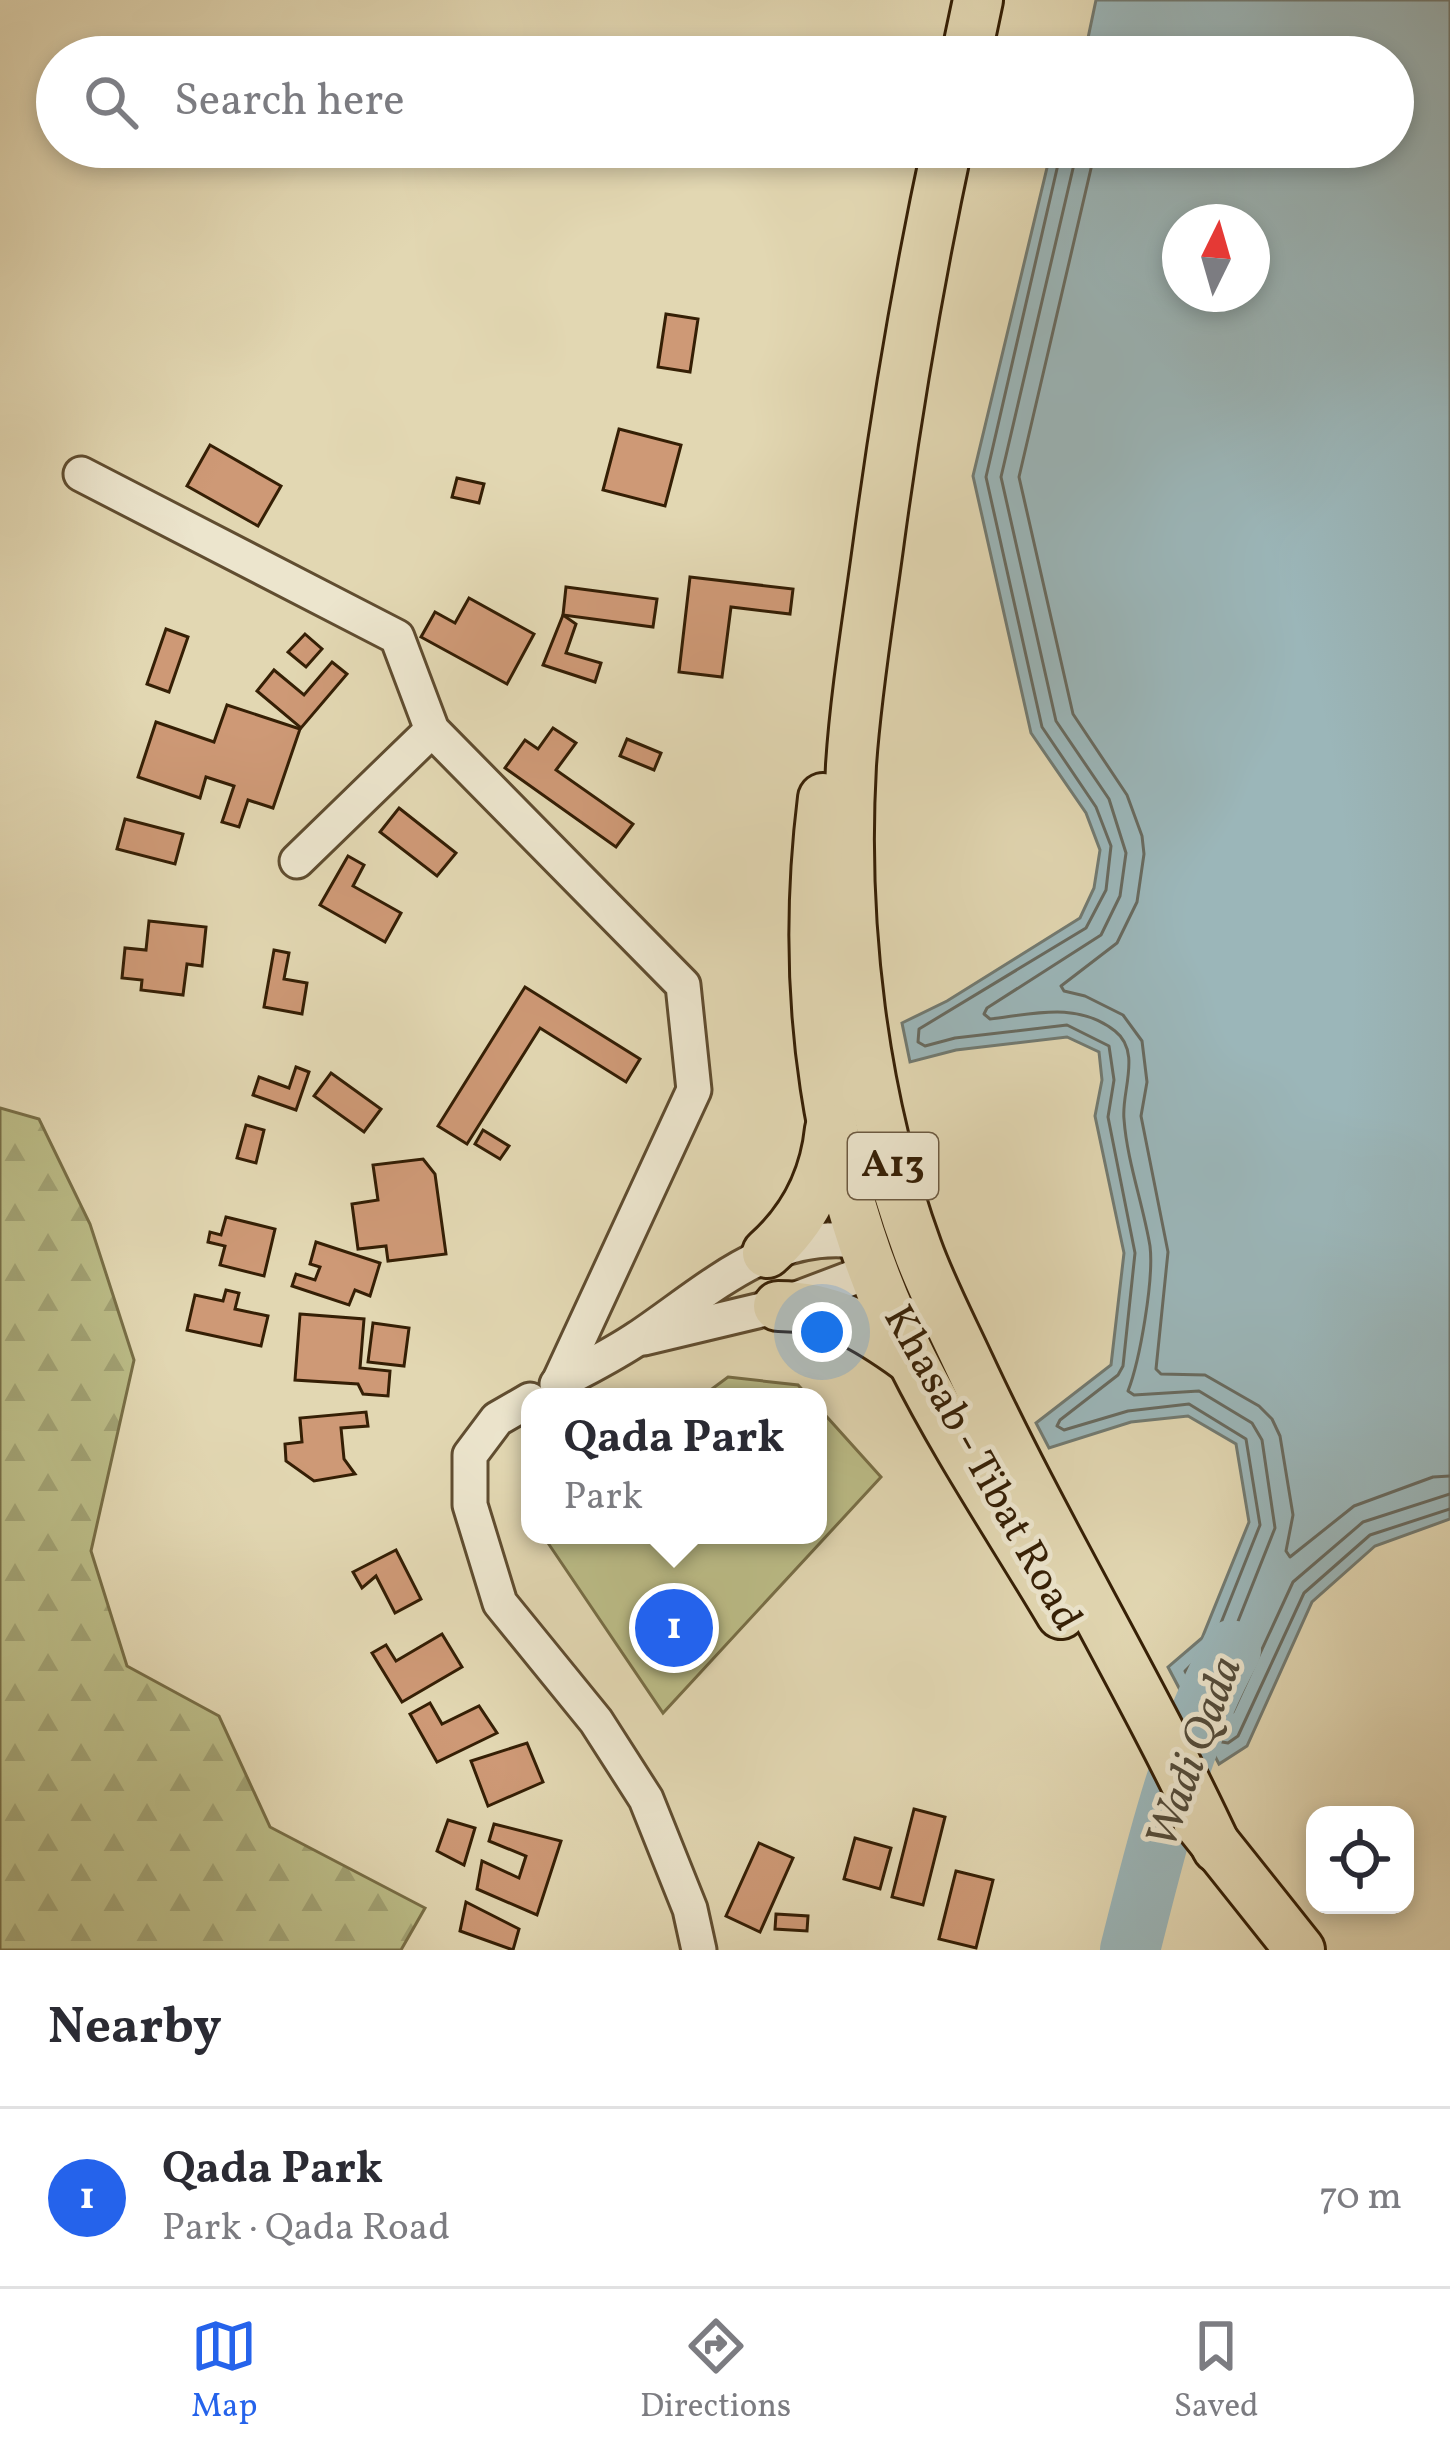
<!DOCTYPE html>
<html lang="en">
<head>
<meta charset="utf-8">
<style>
  :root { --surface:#fff; --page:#f2f2f3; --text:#2b2b33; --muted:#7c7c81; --line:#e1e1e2; --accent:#2563eb }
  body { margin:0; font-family:Vollkorn,serif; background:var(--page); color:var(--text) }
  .controls { position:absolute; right:36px; bottom:36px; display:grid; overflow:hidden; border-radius:24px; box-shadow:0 6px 18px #0003 }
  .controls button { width:108px; height:108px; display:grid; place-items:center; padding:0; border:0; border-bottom:3px solid var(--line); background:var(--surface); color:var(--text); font:60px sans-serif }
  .compass { position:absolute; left:1162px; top:204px; width:108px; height:108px; border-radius:50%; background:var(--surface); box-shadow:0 6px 18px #0003; rotate:5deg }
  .you { position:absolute; left:822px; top:1332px; width:42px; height:42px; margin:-30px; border:9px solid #fff; border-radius:50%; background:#1a73e8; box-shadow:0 0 0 18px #1a73e833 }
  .badge { display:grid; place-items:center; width:78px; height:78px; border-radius:50%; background:var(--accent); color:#fff; font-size:39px; font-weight:700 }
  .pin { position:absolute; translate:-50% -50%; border:6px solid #fff; box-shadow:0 3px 12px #0006 }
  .popup { position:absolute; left:521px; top:1388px; width:306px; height:156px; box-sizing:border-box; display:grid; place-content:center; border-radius:24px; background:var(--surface); filter:drop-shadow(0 3px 9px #0005); font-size:39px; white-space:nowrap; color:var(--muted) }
  .popup b { font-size:45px; color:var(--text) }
  .popup::after { content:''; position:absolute; left:50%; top:100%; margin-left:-24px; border:24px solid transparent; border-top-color:var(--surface) }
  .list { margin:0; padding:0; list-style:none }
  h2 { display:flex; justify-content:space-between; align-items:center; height:156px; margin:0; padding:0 48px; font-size:51px }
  h2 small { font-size:39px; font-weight:400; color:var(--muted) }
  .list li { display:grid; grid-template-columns:78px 1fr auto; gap:36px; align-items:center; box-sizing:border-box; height:180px; padding:0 48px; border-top:3px solid var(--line) }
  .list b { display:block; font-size:45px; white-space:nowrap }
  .list p { margin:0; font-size:39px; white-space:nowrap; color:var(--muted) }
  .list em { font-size:39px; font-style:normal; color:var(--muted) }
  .icon { flex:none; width:66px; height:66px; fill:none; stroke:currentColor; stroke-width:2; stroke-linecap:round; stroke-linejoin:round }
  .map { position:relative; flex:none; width:1450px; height:1950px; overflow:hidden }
  .search { position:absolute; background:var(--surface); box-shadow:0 6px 18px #0003; left:36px; right:36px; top:36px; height:132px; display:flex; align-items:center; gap:30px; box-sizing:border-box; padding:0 42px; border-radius:66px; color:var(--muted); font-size:45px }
  .sheet { height:336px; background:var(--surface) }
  nav { display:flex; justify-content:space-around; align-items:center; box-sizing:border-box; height:168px; border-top:3px solid var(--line); background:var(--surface); font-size:33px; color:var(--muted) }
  nav a { display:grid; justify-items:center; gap:6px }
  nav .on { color:var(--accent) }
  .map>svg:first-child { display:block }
  .forest { fill:url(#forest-firs); stroke:#786e46; stroke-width:3 }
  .park { fill:#bbbc87; stroke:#786e46; stroke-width:3 }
  .water { fill:#9bb6b9; stroke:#727a71; stroke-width:3; fill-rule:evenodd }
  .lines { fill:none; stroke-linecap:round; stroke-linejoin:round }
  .shore { stroke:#686a5f; stroke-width:3 }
  .river { stroke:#9bb6b9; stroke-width:60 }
  .building { fill:#ce9976; stroke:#351f05; stroke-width:3 }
  .minor-casing { stroke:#604d30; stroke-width:39 }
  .highway-casing { stroke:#351f05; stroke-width:54 }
  .minor { stroke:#ece5cd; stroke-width:33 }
  .highway { stroke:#e2d7b2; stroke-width:48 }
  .labels { text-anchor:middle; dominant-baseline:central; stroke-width:10; stroke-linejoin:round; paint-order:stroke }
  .shield { fill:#ece5cd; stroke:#6c5a41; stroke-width:3 }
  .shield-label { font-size:39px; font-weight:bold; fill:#351f05 }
  .street-label { font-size:42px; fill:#351f05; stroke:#ece5cd }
  .water-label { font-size:45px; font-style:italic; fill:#544c3b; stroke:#ece5cd }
</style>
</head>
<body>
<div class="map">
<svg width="1450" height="1950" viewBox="0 0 1450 1950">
  <defs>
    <pattern id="forest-firs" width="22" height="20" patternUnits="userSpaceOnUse" patternTransform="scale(3)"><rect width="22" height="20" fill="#bbbc87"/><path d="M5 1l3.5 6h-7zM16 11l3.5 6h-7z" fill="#a1a173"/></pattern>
  </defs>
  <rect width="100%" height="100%" fill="#e2d7b2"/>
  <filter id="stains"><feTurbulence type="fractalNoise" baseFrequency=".00167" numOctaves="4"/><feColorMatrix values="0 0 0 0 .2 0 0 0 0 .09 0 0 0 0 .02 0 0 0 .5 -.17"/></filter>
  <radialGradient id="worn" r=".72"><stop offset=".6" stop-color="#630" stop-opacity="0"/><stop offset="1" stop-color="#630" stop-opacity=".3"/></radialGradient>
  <polygon class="forest" points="0,1108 39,1119 90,1224 134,1360 91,1551 127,1666 219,1716 270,1827 425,1908 401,1950 0,1950"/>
  <g class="park">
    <polygon points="728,1377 798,1385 809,1397 701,1397"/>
    <polygon points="818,1407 881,1477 663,1713 548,1543 549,1535 818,1535"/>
  </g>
  <path class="water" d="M1096 0H1450V1519L1375 1546 1312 1602 1247 1746 1219 1764 1168 1667 1202 1638 1249 1522 1236 1444 1188 1416 1131 1422 1049 1448 1036 1423 1111 1365 1124 1253 1095 1116 1102 1080 1099 1052 1067 1037 956 1050 910 1062 902 1023 947 1001 1080 918 1094 888 1100 850 1086 813 1031 733 973 476 1052 147H1393V57H1084ZM1180 222H1252V294H1180Z"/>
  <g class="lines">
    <g class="shore">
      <polyline points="1062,147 986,477 1042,727 1096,807 1111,846 1106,890 1086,928 919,1029 918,1042 925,1046 955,1038 1067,1025 1109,1046 1114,1080 1108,1117 1135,1253 1123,1366 1118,1375 1060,1420 1057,1426 1064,1430 1128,1411 1189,1404 1246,1439 1260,1525 1213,1643 1185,1671 1222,1742 1228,1743 1238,1736 1304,1593 1370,1535 1450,1509"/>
      <path d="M1078 147 1001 477 1056 721 1109 799 1126 853 1120 896 1101 935 987 1008 984 1014 990 1019C1033 1014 1077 1001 1115 1031 1142 1052 1121 1092 1124 1119 1127 1161 1143 1204 1150 1246 1154 1279 1140 1360 1128 1391L1134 1395 1199 1391 1252 1423 1262 1440 1275 1528 1227 1649 1204 1673 1223 1713 1233 1712 1293 1582 1363 1522 1450 1494"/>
      <polyline points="1096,147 1019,477 1073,714 1127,795 1142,836 1144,854 1137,902 1117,943 1061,986 1064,991 1085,996 1123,1015 1142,1041 1147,1082 1141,1116 1168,1252 1156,1369 1161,1374 1205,1375 1259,1406 1272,1419 1280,1436 1293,1515 1286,1551 1290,1557 1354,1506 1433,1477 1450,1476"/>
    </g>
    <path class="river" d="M1130 1950C1156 1848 1180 1743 1231 1650"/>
  </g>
  <g class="building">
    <polygon points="666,314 698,319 690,372 658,367"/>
    <polygon points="619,429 681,445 665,506 603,490"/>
    <polygon points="210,445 281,486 258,526 187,486"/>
    <polygon points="457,478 484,484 479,503 452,497"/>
    <polygon points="690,577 793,589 790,614 731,607 722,677 679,672"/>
    <polygon points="566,587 657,599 653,627 563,615"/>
    <polygon points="469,598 534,634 507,684 421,637 435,612 455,623"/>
    <polygon points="563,615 576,624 566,653 601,663 595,682 543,665"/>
    <polygon points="166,629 188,637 169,692 147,684"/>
    <polygon points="305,634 322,649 306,667 288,652"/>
    <polygon points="332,662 347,674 301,728 257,691 274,670 304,695"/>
    <polygon points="227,705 300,729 273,808 248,800 239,827 222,822 234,786 206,777 200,798 138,777 156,722 214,742"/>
    <polygon points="553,728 576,743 556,770 633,824 616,847 505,768 525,740 538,749"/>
    <polygon points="627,739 661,753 654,770 620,756"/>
    <polygon points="399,808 456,853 437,876 380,832"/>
    <polygon points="125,819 183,834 175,864 117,849"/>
    <polygon points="348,856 364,865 353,886 401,913 385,942 320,905"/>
    <polygon points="149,921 206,927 202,966 187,964 183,995 141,990 142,980 122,978 125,948 146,950"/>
    <polygon points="274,950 289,953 284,979 307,983 302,1014 264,1007"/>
    <polygon points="525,987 640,1059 626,1082 540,1028 467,1144 438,1126"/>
    <polygon points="296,1067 309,1072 296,1110 253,1095 259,1077 289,1088"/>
    <polygon points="331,1073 381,1109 364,1132 314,1096"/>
    <polygon points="246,1125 264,1130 256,1163 237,1158"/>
    <polygon points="483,1130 509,1146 500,1159 475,1144"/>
    <polygon points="423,1159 435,1174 446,1254 388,1261 386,1246 358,1249 352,1204 378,1200 373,1165"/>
    <polygon points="226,1217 275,1229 264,1276 220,1265 225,1246 208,1242 210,1232 221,1235"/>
    <polygon points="316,1242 380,1263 370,1296 355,1290 349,1305 292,1286 296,1274 315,1280 320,1267 310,1264"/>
    <polygon points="226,1290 239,1293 235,1309 268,1316 261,1346 187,1330 195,1295 223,1301"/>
    <polygon points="300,1314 364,1319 360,1368 390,1371 388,1396 363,1394 358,1384 295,1380"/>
    <polygon points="373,1323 409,1328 404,1366 368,1362"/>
    <polygon points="366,1412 368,1426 341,1428 344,1459 355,1474 314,1481 286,1461 285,1444 302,1442 300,1418"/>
    <polygon points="396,1550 421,1599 395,1613 376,1576 362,1588 353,1572"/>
    <polygon points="442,1634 462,1667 402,1702 372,1653 386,1645 396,1661"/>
    <polygon points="430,1703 442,1724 479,1706 497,1733 437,1762 410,1714"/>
    <polygon points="527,1743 543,1782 488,1806 471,1761"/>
    <polygon points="914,1809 945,1817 923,1905 892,1897"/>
    <polygon points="448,1820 475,1828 464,1865 437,1851"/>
    <polygon points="494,1824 561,1841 537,1915 477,1889 482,1861 519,1878 526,1856 489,1841"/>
    <polygon points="855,1838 891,1848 880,1889 844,1879"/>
    <polygon points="759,1843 793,1858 760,1932 726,1916"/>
    <polygon points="956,1871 993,1880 976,1948 939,1939"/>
    <polygon points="466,1902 519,1929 513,1950 460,1931"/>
    <polygon points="776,1914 808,1916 807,1931 775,1929"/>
  </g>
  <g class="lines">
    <g class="minor-casing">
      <g id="minor">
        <polyline points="81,474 397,637 432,730 683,985 694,1090 558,1384"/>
        <polyline points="297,861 432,730"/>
        <polyline points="644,1338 778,1306 873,1270"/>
        <path d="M557 1384C584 1369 613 1355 638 1338 708 1291 772 1227 862 1242"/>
        <polyline points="530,1400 497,1419 470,1455 470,1505 500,1603 596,1721 646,1799 690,1909 699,1950"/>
      </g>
    </g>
    <g class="highway-casing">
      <g id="highway">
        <polyline points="966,57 978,0"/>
        <path d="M947 147C919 277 897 408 879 540 869 615 856 690 851 765 842 924 862 1098 917 1248 931 1287 951 1325 969 1364 1045 1528 1140 1683 1217 1848"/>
        <path d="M823 798C799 991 824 1185 912 1360 956 1448 1011 1530 1061 1614"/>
        <path d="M767 1253C804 1220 825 1179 830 1129"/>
        <path d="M778 1306C832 1306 866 1327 909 1358"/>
        <polyline points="1198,1822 1300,1950"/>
      </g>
    </g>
    <use href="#minor" class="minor"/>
    <use href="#highway" class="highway"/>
  </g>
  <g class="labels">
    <rect class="shield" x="848" y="1133" width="90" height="66" rx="9"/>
    <g class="shield-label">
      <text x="893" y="1166">A13</text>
    </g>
    <g class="street-label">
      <text transform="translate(981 1469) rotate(61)">Khasab - Tibat Road</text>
    </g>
    <g class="water-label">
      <text transform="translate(1196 1753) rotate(-70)">Wadi Qada</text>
    </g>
  </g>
  <rect width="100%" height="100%" filter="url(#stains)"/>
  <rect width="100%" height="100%" fill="url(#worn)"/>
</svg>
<div class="controls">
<button><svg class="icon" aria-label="locate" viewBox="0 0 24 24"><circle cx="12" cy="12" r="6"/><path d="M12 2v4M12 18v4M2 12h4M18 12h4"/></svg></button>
</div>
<svg class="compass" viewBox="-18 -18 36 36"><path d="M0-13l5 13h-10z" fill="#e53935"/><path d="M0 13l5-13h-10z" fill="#7c7c81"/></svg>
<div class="you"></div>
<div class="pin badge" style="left:674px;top:1628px">1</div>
<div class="popup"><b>Qada Park</b>Park</div>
<div class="search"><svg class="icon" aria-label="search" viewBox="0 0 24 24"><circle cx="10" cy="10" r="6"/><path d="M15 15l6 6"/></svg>Search here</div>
</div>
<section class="sheet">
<h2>Nearby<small></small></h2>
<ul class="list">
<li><span class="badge">1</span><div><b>Qada Park</b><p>Park · Qada Road</p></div><em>70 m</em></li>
</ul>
</section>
<nav>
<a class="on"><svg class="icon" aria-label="map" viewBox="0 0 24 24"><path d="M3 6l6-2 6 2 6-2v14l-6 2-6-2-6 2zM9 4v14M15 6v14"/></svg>Map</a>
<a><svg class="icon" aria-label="directions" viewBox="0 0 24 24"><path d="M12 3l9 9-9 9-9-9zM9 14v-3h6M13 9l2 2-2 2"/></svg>Directions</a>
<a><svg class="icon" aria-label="saved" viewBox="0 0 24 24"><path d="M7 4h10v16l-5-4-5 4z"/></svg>Saved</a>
</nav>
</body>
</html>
